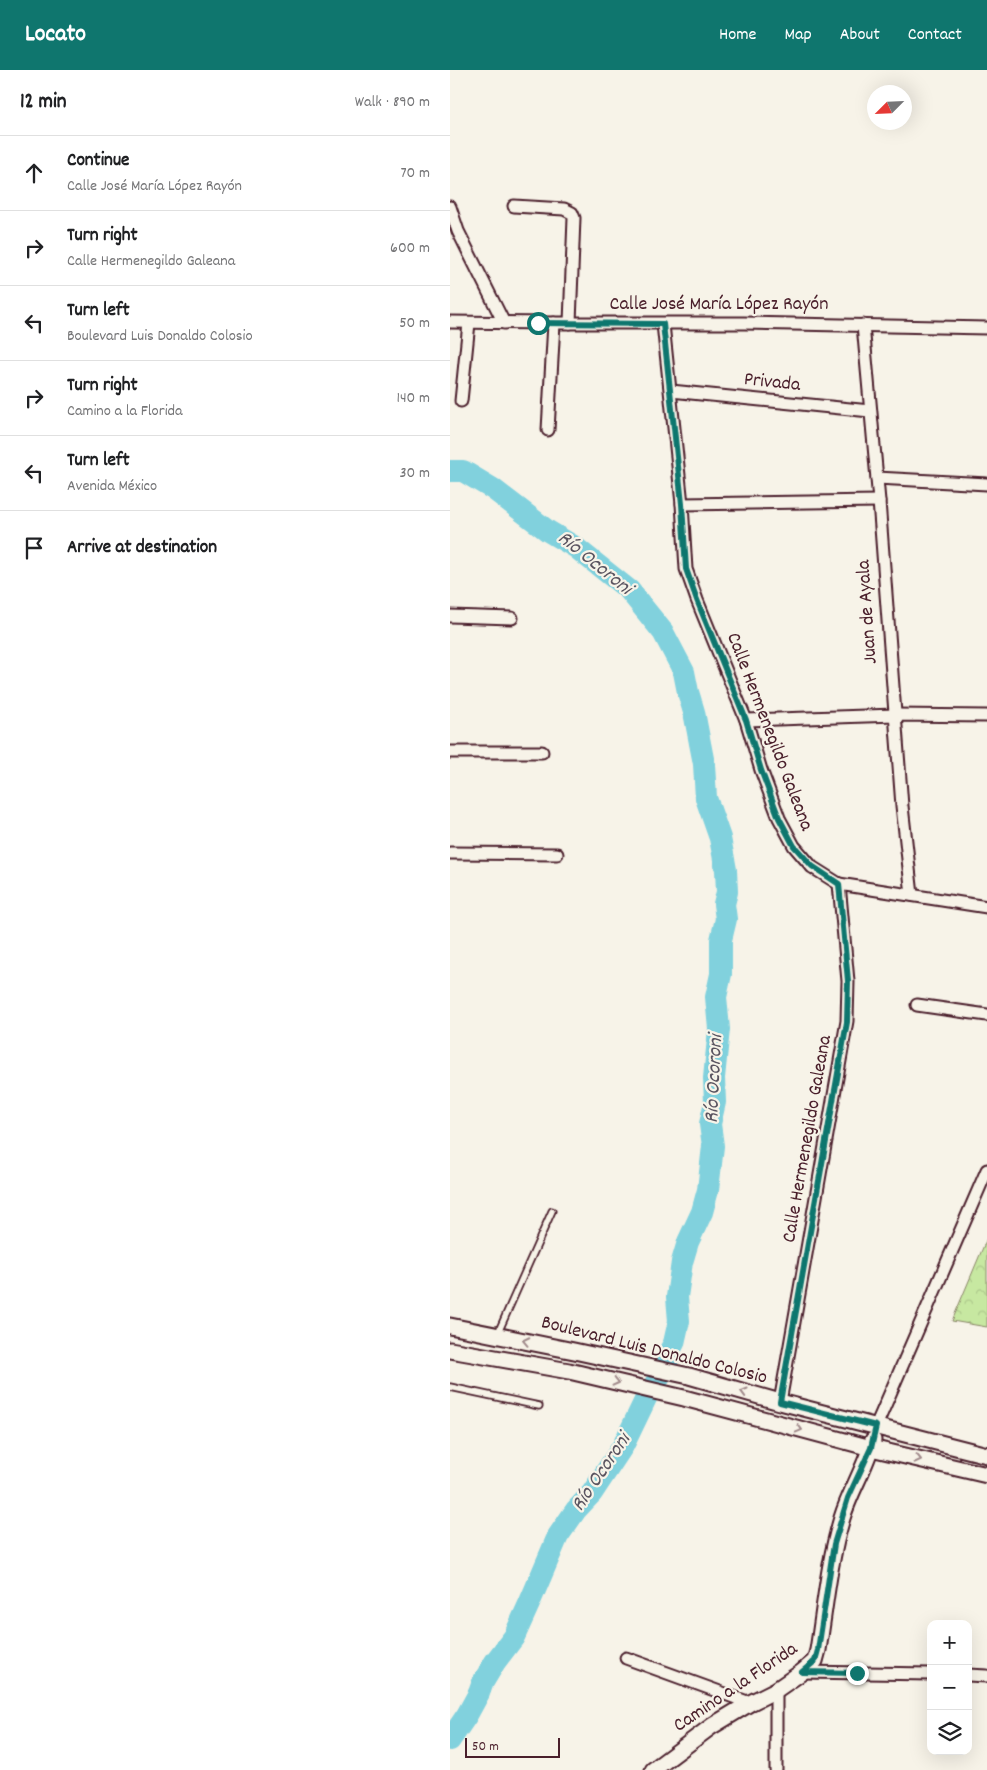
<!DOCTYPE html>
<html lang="en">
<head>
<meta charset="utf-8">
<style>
  :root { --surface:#fff; --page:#f6f6f6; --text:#202124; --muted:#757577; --line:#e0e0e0; --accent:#0f766e }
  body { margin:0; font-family:Dekko,sans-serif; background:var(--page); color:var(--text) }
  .controls { position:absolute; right:15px; bottom:15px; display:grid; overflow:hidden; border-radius:10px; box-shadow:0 5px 20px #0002 }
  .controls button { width:45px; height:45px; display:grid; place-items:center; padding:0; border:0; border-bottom:1px solid var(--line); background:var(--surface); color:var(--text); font:25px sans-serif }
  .compass { position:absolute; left:417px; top:15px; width:45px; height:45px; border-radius:50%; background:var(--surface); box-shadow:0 5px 20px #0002; rotate:246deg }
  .scale { position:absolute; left:15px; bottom:12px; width:95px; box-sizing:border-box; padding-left:5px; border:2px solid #4a1f2b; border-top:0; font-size:14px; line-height:18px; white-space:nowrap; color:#4a1f2b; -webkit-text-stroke:4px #f7f3e8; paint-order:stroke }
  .stop { position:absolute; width:15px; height:15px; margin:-11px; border:4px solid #0f766e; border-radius:50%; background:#fff }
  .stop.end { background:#0f766e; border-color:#fff; box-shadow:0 1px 5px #0008 }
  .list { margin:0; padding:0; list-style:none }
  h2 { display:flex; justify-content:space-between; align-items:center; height:65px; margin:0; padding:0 20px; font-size:21px }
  h2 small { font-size:16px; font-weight:400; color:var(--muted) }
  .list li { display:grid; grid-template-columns:32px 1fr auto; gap:15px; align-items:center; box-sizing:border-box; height:75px; padding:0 20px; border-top:1px solid var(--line) }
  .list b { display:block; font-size:19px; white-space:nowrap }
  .list p { margin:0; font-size:16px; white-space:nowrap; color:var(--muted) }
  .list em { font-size:16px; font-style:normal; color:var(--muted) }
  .icon { flex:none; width:28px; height:28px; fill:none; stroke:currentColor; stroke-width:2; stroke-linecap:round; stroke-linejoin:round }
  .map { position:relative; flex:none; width:537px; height:1700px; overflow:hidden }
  header { display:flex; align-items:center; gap:30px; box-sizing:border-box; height:70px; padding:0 25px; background:var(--accent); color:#fff }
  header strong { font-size:24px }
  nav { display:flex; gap:28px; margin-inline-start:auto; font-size:18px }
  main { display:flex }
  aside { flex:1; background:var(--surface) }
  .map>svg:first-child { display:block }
  .park { fill:url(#park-crowns); stroke:#888466 }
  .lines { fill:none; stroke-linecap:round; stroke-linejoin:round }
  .river { stroke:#81d1dd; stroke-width:22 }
  .lane-casing { stroke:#4a1f2b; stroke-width:9 }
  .street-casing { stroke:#4a1f2b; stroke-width:15 }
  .secondary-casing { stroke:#4a1f2b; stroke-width:19 }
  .lane { stroke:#f7f3e8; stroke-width:5.5 }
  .street { stroke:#f7f3e8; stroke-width:11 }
  .secondary { stroke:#f7f3e8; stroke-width:15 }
  .oneway { stroke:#a0898a }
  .route { stroke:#0f766e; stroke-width:6 }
  .labels { text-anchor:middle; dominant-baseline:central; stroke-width:4.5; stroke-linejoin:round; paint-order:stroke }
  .street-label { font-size:20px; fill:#4a1f2b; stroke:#f7f3e8 }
  .water-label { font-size:21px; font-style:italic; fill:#5a5460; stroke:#f7f3e8 }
</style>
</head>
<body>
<header>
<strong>Locato</strong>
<nav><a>Home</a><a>Map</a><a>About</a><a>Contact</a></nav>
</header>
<main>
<aside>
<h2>12 min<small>Walk · 890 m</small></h2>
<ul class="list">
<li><svg class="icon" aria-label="ahead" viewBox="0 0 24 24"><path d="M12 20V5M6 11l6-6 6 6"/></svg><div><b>Continue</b><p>Calle José María López Rayón</p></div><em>70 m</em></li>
<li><svg class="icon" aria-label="right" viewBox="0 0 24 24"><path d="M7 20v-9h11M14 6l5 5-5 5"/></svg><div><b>Turn right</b><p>Calle Hermenegildo Galeana</p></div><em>600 m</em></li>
<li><svg class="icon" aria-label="left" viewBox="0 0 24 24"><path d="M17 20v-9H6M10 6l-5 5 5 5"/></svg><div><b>Turn left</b><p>Boulevard Luis Donaldo Colosio</p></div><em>50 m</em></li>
<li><svg class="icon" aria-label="right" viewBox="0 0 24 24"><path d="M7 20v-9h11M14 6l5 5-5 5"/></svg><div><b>Turn right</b><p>Camino a la Florida</p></div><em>140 m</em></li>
<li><svg class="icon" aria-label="left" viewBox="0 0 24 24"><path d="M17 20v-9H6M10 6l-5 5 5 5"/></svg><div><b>Turn left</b><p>Avenida México</p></div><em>30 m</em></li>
<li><svg class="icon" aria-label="arrive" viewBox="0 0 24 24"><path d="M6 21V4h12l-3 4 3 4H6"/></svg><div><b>Arrive at destination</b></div></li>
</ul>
</aside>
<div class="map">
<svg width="537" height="1700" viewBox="0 0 537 1700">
  <defs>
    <pattern id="park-crowns" width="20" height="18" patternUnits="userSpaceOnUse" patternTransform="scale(1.25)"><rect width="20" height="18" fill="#c7e8a1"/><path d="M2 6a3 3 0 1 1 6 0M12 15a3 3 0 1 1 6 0" fill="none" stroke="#acc78b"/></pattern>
  </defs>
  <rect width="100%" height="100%" fill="#f7f3e8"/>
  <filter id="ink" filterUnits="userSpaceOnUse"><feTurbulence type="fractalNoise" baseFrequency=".02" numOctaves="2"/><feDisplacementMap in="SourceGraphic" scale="10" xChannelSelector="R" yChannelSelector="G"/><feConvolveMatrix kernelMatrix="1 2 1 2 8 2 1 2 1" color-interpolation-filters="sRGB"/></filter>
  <g filter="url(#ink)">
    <polygon class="park" points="537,1168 537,1257 502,1251"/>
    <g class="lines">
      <polyline class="river" points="0,401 13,401 43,419 98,461 125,477 179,520 213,562 234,602 238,622 244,642 254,694 256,728 270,768 276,800 277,822 274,834 276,849 271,870 271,904 266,927 269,959 264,1008 265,1032 260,1054 263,1076 258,1120 252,1142 238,1172 232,1192 227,1227 229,1251 224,1273 219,1282 216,1298 198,1324 173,1376 142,1423 126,1440 108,1466 79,1534 64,1567 45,1592 33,1612 29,1623 17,1645 0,1670"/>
      <g class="lane-casing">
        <g id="lane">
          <polyline points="47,1265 102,1141"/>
          <polyline points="0,1317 89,1336"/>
        </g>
      </g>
      <g class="street-casing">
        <g id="street">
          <polyline points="64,136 114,139 122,143 124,148 120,253"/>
          <polyline points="0,137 8,161 54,253"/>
          <polyline points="0,252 104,253 294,253 537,258"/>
          <polyline points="213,254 232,434 236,499 247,530 296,650 311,700 329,748 344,776 362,797 389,814 398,911 397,951 330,1332"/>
          <polyline points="413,255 429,431 452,736 462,825"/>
          <polyline points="221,321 420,341"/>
          <polyline points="11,331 19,253"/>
          <polyline points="98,360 104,253"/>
          <polyline points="427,408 537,414"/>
          <polyline points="232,434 429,431"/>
          <polyline points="0,546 62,548"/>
          <polyline points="296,650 445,645 537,646"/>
          <polyline points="0,682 92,682"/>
          <polyline points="0,783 107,784"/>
          <polyline points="389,814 537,837"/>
          <polyline points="467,935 537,945"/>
          <polyline points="426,1356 537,1100"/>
          <polyline points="176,1588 300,1633"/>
          <polyline points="352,1602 481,1604"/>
          <polyline points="518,1605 537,1606"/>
          <polyline points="326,1700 326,1620"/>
        </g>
      </g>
      <g class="secondary-casing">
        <g id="secondary">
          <polyline points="0,1256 124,1281 239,1306 330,1332 537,1385"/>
          <polyline points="0,1280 119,1301 234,1328 421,1378 537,1405"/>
          <path d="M203 1700 262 1656 300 1633 326 1620 352 1602 365 1591 368 1580C375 1536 379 1491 392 1448 400 1421 416 1397 423 1370"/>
        </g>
      </g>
      <use href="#lane" class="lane"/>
      <use href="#street" class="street"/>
      <use href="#secondary" class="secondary"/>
    </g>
    <defs><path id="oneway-chevron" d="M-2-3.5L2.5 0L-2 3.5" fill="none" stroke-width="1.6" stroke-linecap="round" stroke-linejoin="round" transform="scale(1.25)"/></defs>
    <g class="oneway">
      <use href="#oneway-chevron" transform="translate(76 1271) rotate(-168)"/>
      <use href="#oneway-chevron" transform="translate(166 1312) rotate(14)"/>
      <use href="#oneway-chevron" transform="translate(294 1322) rotate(-164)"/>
      <use href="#oneway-chevron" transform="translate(349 1359) rotate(15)"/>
      <use href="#oneway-chevron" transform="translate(468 1389) rotate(13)"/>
    </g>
  </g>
  <g class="lines" filter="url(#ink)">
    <polyline class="route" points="88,253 213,254 232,434 236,499 247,530 296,650 311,700 329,748 344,776 362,796 389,814 398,911 397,952 330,1332 426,1356 421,1378 398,1428 384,1474 368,1580 365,1591 352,1602 407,1603"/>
  </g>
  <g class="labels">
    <g class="street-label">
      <text x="269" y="235">Calle José María López Rayón</text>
      <text transform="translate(322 313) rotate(6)">Privada</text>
      <text transform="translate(418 542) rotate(-94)">Juan de Ayala</text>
      <text transform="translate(319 662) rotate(69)">Calle Hermenegildo Galeana</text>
      <text transform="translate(358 1069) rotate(-80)">Calle Hermenegildo Galeana</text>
      <text transform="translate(204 1281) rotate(14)">Boulevard Luis Donaldo Colosio</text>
      <text transform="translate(286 1618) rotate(-34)">Camino a la Florida</text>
    </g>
    <g class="water-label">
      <text transform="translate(144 494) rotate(39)">Río Ocoroni</text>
      <text transform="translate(265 1009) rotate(-87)">Río Ocoroni</text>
      <text transform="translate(152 1403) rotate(-56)">Río Ocoroni</text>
    </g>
  </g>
</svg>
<div class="controls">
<button>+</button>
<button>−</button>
<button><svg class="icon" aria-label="layers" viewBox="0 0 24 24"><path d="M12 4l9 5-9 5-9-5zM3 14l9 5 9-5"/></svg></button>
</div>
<svg class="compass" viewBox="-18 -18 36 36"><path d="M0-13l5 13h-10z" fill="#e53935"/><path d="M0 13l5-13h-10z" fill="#757577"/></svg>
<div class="scale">50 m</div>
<div class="stop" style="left:88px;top:253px"></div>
<div class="stop end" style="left:407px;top:1603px"></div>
</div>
</main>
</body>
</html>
